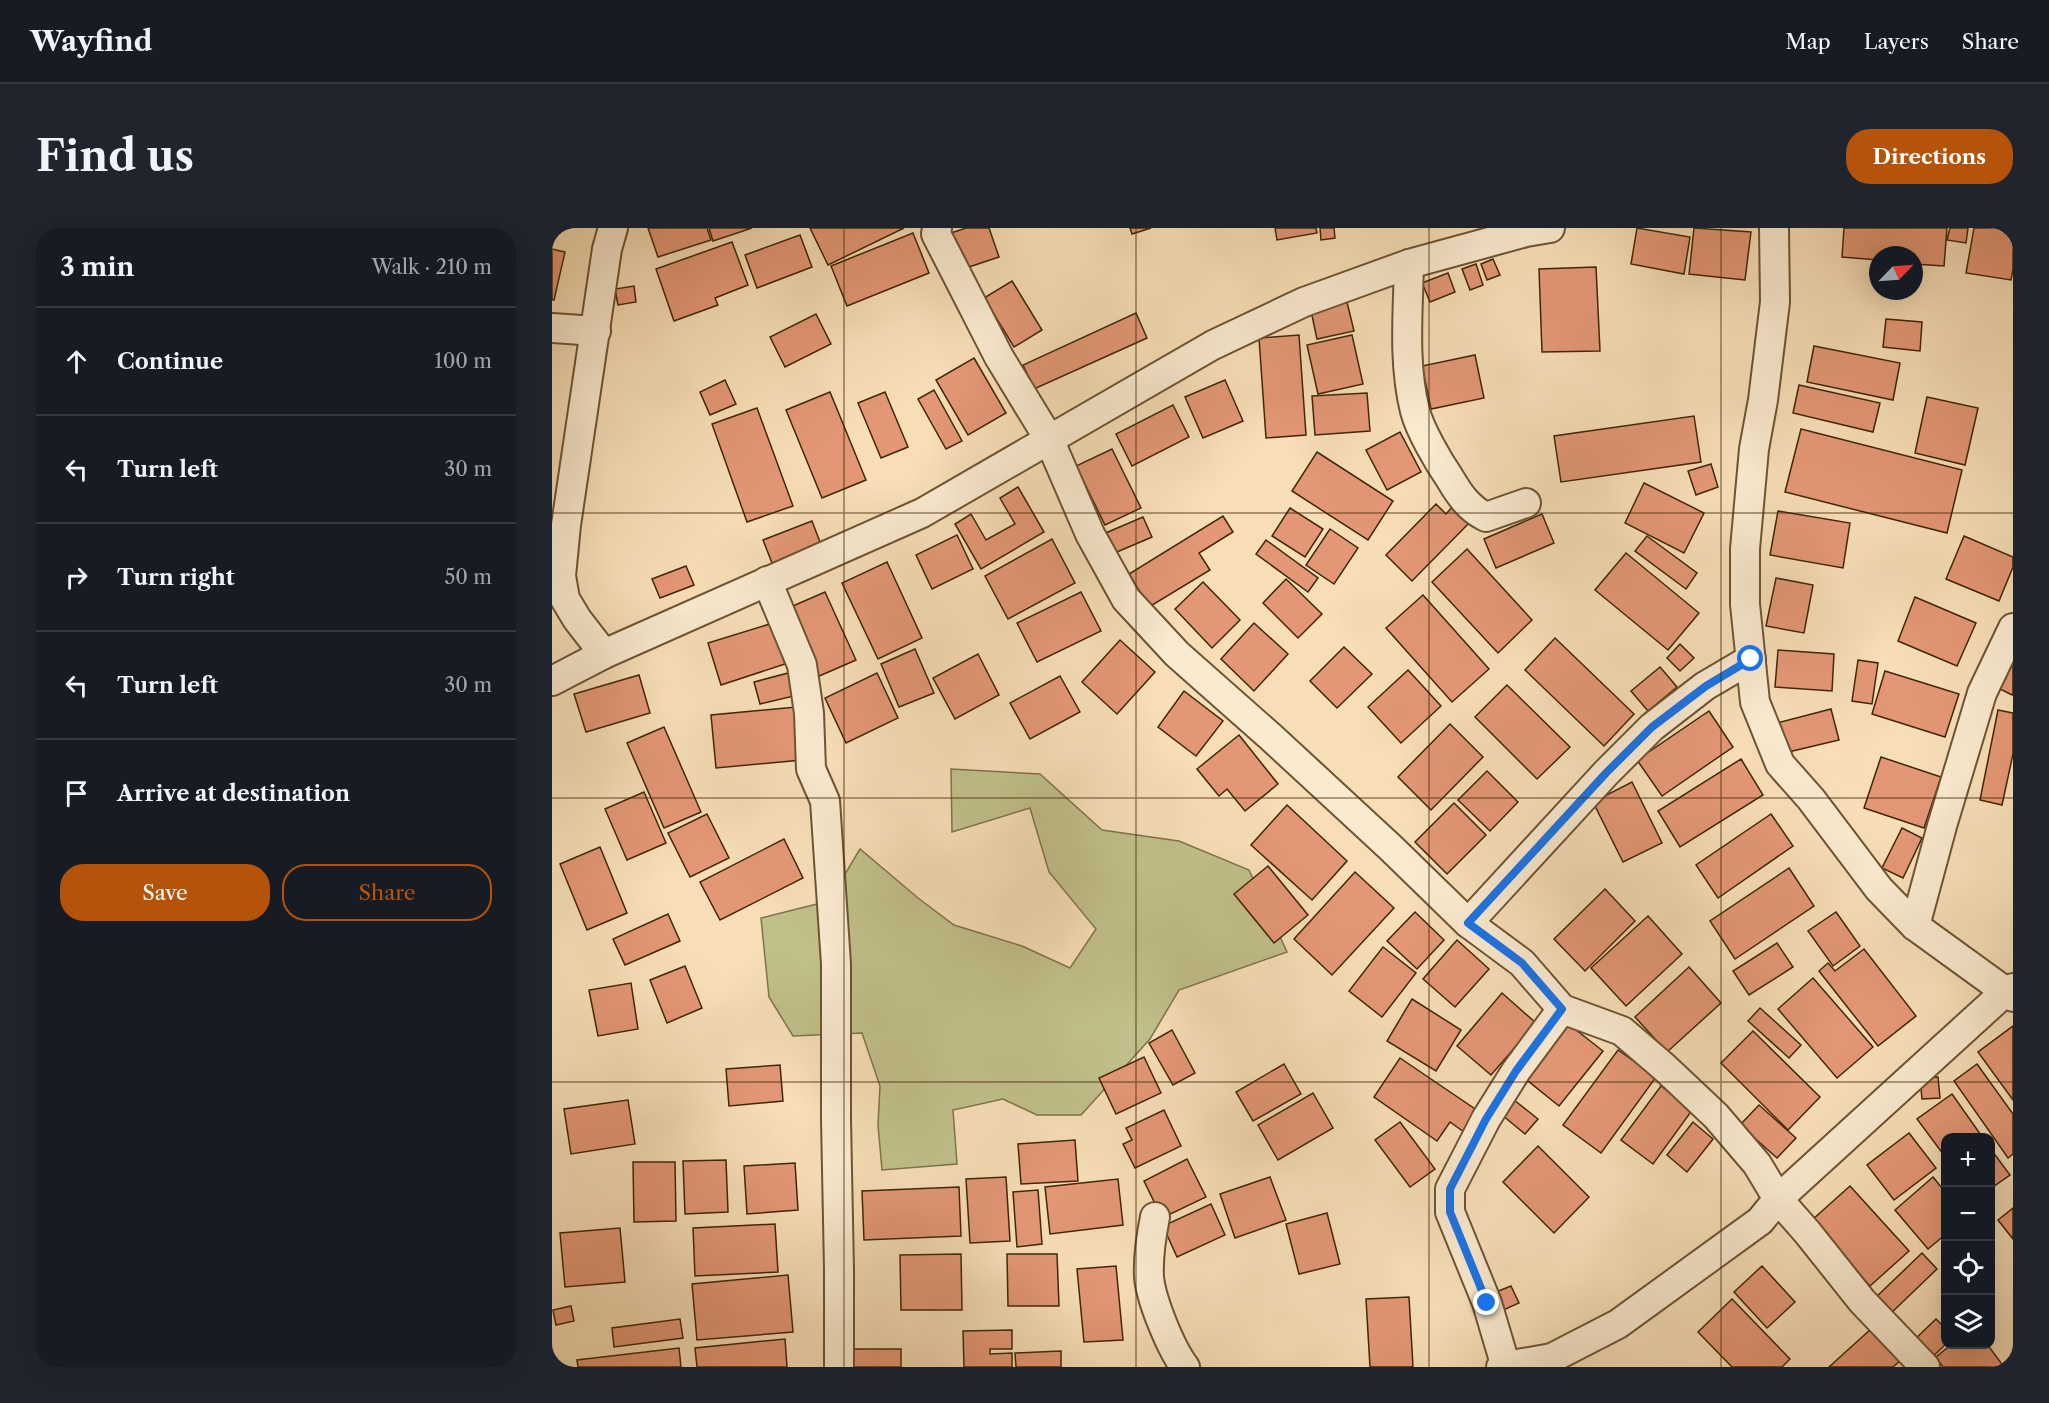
<!DOCTYPE html>
<html lang="en">
<head>
<meta charset="utf-8">
<style>
  :root { --surface:#171b24; --page:#20242c; --text:#f1f3f6; --muted:#9ea1a6; --line:#363941; --accent:#b45309 }
  body { margin:0; font-family:"Libre Caslon Text",serif; background:var(--page); color:var(--text) }
  .controls { position:absolute; right:18px; bottom:18px; display:grid; overflow:hidden; border-radius:12px; box-shadow:0 6px 24px #0002 }
  .controls button { width:54px; height:54px; display:grid; place-items:center; padding:0; border:0; border-bottom:2px solid var(--line); background:var(--surface); color:var(--text); font:30px sans-serif }
  .compass { position:absolute; left:1317px; top:18px; width:54px; height:54px; border-radius:50%; background:var(--surface); box-shadow:0 6px 24px #0002; rotate:65deg }
  .stop { position:absolute; width:18px; height:18px; margin:-14px; border:4px solid #1a73e8; border-radius:50%; background:#fff }
  .stop.end { background:#1a73e8; border-color:#fff; box-shadow:0 2px 6px #0008 }
  .list { margin:0; padding:0; list-style:none }
  h2 { display:flex; justify-content:space-between; align-items:center; height:78px; margin:0; padding:0 24px; font-size:26px }
  h2 small { font-size:20px; font-weight:400; color:var(--muted) }
  .list li { display:grid; grid-template-columns:39px 1fr auto; gap:18px; align-items:center; box-sizing:border-box; height:108px; padding:0 24px; border-top:2px solid var(--line) }
  .list b { display:block; font-size:22px; white-space:nowrap }
  .list em { font-size:20px; font-style:normal; color:var(--muted) }
  .actions { display:flex; gap:12px; padding:18px 24px }
  .actions a { flex:1; padding:14px 0; border:2px solid var(--accent); border-radius:24px; text-align:center; font-size:21px; color:var(--accent) }
  .actions .main { background:var(--accent); color:#fff }
  .icon { flex:none; width:33px; height:33px; fill:none; stroke:currentColor; stroke-width:2; stroke-linecap:round; stroke-linejoin:round }
  .map { position:relative; flex:none; width:1461px; height:1139px; overflow:hidden; border-radius:24px }
  header { display:flex; align-items:center; gap:36px; box-sizing:border-box; height:84px; padding:0 30px; background:var(--surface); border-bottom:2px solid var(--line) }
  header strong { font-size:28px }
  nav { display:flex; gap:33px; margin-inline-start:auto; font-size:21px }
  .intro { display:flex; align-items:center; justify-content:space-between; box-sizing:border-box; height:144px; padding:0 36px }
  h1 { margin:0; font-size:42px }
  .button { padding:15px 27px; border-radius:24px; background:var(--accent); color:#fff; font-size:21px; font-weight:700 }
  main { display:flex; gap:36px; padding:0 36px }
  aside { flex:1; background:var(--surface); border-radius:24px; box-shadow:0 6px 24px #0002 }
  .map>svg:first-child { display:block }
  .green { fill:#c1c08b; stroke:#807348; stroke-width:1.5 }
  .building { fill:#e49776; stroke:#402606; stroke-width:1.5 }
  .lines { fill:none; stroke-linecap:round; stroke-linejoin:round }
  .minor-casing { stroke:#6e5432; stroke-width:32 }
  .minor { stroke:#faead0; stroke-width:28 }
  .route { stroke:#1a73e8; stroke-width:8 }
  .grid { fill:none; stroke:#402606; stroke-width:1.5; stroke-opacity:0.55 }
</style>
</head>
<body>
<header>
<strong>Wayfind</strong>
<nav><a>Map</a><a>Layers</a><a>Share</a></nav>
</header>
<div class="intro"><h1>Find us</h1><a class="button">Directions</a></div>
<main>
<aside>
<h2>3 min<small>Walk · 210 m</small></h2>
<ul class="list">
<li><svg class="icon" aria-label="ahead" viewBox="0 0 24 24"><path d="M12 20V5M6 11l6-6 6 6"/></svg><div><b>Continue</b></div><em>100 m</em></li>
<li><svg class="icon" aria-label="left" viewBox="0 0 24 24"><path d="M17 20v-9H6M10 6l-5 5 5 5"/></svg><div><b>Turn left</b></div><em>30 m</em></li>
<li><svg class="icon" aria-label="right" viewBox="0 0 24 24"><path d="M7 20v-9h11M14 6l5 5-5 5"/></svg><div><b>Turn right</b></div><em>50 m</em></li>
<li><svg class="icon" aria-label="left" viewBox="0 0 24 24"><path d="M17 20v-9H6M10 6l-5 5 5 5"/></svg><div><b>Turn left</b></div><em>30 m</em></li>
<li><svg class="icon" aria-label="arrive" viewBox="0 0 24 24"><path d="M6 21V4h12l-3 4 3 4H6"/></svg><div><b>Arrive at destination</b></div></li>
</ul>
<div class="actions"><a class="main">Save</a><a>Share</a></div>
</aside>
<div class="map">
<svg width="1461" height="1139" viewBox="0 0 1461 1139">
  <rect width="100%" height="100%" fill="#f7deb7"/>
  <filter id="stains"><feTurbulence type="fractalNoise" baseFrequency=".00333" numOctaves="4"/><feColorMatrix values="0 0 0 0 .2 0 0 0 0 .09 0 0 0 0 .02 0 0 0 .5 -.17"/></filter>
  <radialGradient id="worn" r=".72"><stop offset=".6" stop-color="#630" stop-opacity="0"/><stop offset="1" stop-color="#630" stop-opacity=".3"/></radialGradient>
  <polygon class="green" points="399,541 488,546 550,602 627,613 697,642 735,724 627,762 598,811 529,887 485,887 451,871 401,882 405,936 330,942 326,897 328,858 310,805 241,808 217,769 209,690 277,673 308,621 366,670 402,697 470,718 518,740 544,701 497,644 478,580 400,604"/>
  <g class="building">
    <polygon points="96,0 155,0 159,12 106,29"/>
    <polygon points="157,0 200,0 161,13"/>
    <polygon points="258,0 352,0 276,37"/>
    <polygon points="414,0 437,0 447,29 405,43 393,7"/>
    <polygon points="578,0 599,0 580,6"/>
    <polygon points="723,0 764,0 765,5 725,12"/>
    <polygon points="768,0 782,0 783,10 769,12"/>
    <polygon points="1085,0 1138,9 1132,46 1079,36"/>
    <polygon points="1142,0 1199,4 1193,52 1137,46"/>
    <polygon points="1292,0 1395,0 1392,38 1362,36 1362,27 1326,27 1326,32 1290,29"/>
    <polygon points="1398,0 1416,0 1414,15 1395,12"/>
    <polygon points="1422,0 1461,0 1461,41 1459,52 1414,45"/>
    <polygon points="361,5 377,45 295,78 279,38"/>
    <polygon points="248,7 260,39 205,60 193,27"/>
    <polygon points="180,14 196,57 163,70 166,77 122,93 104,41"/>
    <polygon points="0,21 13,24 2,72 0,72"/>
    <polygon points="941,31 948,47 935,52 929,36"/>
    <polygon points="924,36 931,57 918,62 910,41"/>
    <polygon points="1044,39 1048,123 990,124 987,41"/>
    <polygon points="896,45 903,64 878,74 870,55"/>
    <polygon points="460,53 490,102 462,119 432,70"/>
    <polygon points="82,58 84,74 66,77 63,61"/>
    <polygon points="795,74 802,103 765,111 759,83"/>
    <polygon points="584,85 595,110 482,161 471,137"/>
    <polygon points="264,86 279,116 233,139 218,109"/>
    <polygon points="1334,91 1370,94 1368,123 1331,119"/>
    <polygon points="747,107 754,207 714,210 707,110"/>
    <polygon points="800,107 811,156 766,166 755,117"/>
    <polygon points="1262,118 1348,135 1341,172 1255,154"/>
    <polygon points="923,127 932,170 879,181 870,138"/>
    <polygon points="422,130 454,185 416,207 384,152"/>
    <polygon points="173,152 184,176 158,187 148,164"/>
    <polygon points="673,152 691,193 651,210 633,169"/>
    <polygon points="1247,157 1328,175 1321,204 1241,185"/>
    <polygon points="382,162 410,213 394,221 366,171"/>
    <polygon points="278,164 314,252 270,270 234,182"/>
    <polygon points="333,164 356,219 329,230 306,175"/>
    <polygon points="815,165 818,203 763,207 760,168"/>
    <polygon points="1375,169 1426,180 1413,237 1363,225"/>
    <polygon points="621,177 637,209 580,238 564,206"/>
    <polygon points="205,180 241,278 195,294 160,196"/>
    <polygon points="1142,188 1149,234 1009,254 1002,208"/>
    <polygon points="1249,201 1410,242 1395,305 1233,264"/>
    <polygon points="848,204 869,244 835,262 814,222"/>
    <polygon points="560,221 589,280 553,297 524,238"/>
    <polygon points="765,224 841,273 816,312 740,263"/>
    <polygon points="1159,236 1166,259 1144,267 1136,243"/>
    <polygon points="1092,255 1152,285 1132,325 1073,295"/>
    <polygon points="466,259 492,304 429,341 403,296 419,286 434,312 463,296 448,270"/>
    <polygon points="904,275 921,291 860,353 834,327 884,276 894,286"/>
    <polygon points="738,280 771,301 753,329 720,308"/>
    <polygon points="1226,283 1298,295 1291,340 1218,327"/>
    <polygon points="990,286 1002,315 944,340 932,311"/>
    <polygon points="671,288 681,304 647,325 658,342 597,379 577,346"/>
    <polygon points="591,289 600,309 558,327 549,307"/>
    <polygon points="260,293 271,322 222,340 211,312"/>
    <polygon points="778,301 806,320 782,356 754,337"/>
    <polygon points="405,307 421,341 380,361 364,327"/>
    <polygon points="1095,308 1145,345 1134,361 1083,323"/>
    <polygon points="1412,308 1461,329 1461,339 1447,373 1394,351"/>
    <polygon points="500,311 523,355 456,391 433,348"/>
    <polygon points="714,312 766,350 756,364 704,326"/>
    <polygon points="915,321 980,392 946,425 880,354"/>
    <polygon points="1074,325 1147,385 1116,422 1043,362"/>
    <polygon points="335,334 370,410 326,431 290,355"/>
    <polygon points="134,338 142,357 108,370 100,351"/>
    <polygon points="1224,350 1261,357 1252,405 1214,398"/>
    <polygon points="734,351 770,386 746,410 711,375"/>
    <polygon points="651,354 688,392 660,420 623,381"/>
    <polygon points="273,364 304,432 265,449 234,381"/>
    <polygon points="529,364 549,403 485,434 465,395"/>
    <polygon points="871,367 937,441 900,474 834,400"/>
    <polygon points="1363,369 1424,395 1405,438 1346,413"/>
    <polygon points="221,395 233,436 169,457 156,415"/>
    <polygon points="702,395 736,426 702,463 669,431"/>
    <polygon points="1003,410 1082,486 1052,518 973,442"/>
    <polygon points="568,412 603,444 565,486 530,454"/>
    <polygon points="1128,416 1142,430 1128,443 1115,430"/>
    <polygon points="792,419 820,446 785,480 758,453"/>
    <polygon points="363,421 382,465 347,479 329,436"/>
    <polygon points="1226,422 1282,426 1280,463 1223,459"/>
    <polygon points="1461,425 1461,465 1460,467 1444,459"/>
    <polygon points="426,426 447,467 403,491 381,450"/>
    <polygon points="1306,432 1326,435 1320,476 1300,473"/>
    <polygon points="1108,439 1125,459 1096,483 1079,463"/>
    <polygon points="856,442 889,478 849,515 816,479"/>
    <polygon points="1333,443 1407,466 1393,509 1320,486"/>
    <polygon points="240,444 246,467 208,476 202,454"/>
    <polygon points="325,445 346,490 294,515 273,470"/>
    <polygon points="87,447 98,485 34,504 22,466"/>
    <polygon points="508,448 528,484 478,511 458,475"/>
    <polygon points="955,457 1018,519 985,551 923,489"/>
    <polygon points="632,463 671,493 644,528 606,499"/>
    <polygon points="244,479 250,532 164,540 159,487"/>
    <polygon points="1279,481 1287,512 1232,525 1225,495"/>
    <polygon points="1446,482 1461,485 1461,526 1450,577 1428,572"/>
    <polygon points="1157,483 1181,519 1110,568 1085,532"/>
    <polygon points="898,496 931,529 879,582 846,549"/>
    <polygon points="112,499 149,584 112,600 75,515"/>
    <polygon points="687,507 726,556 693,583 675,561 667,568 645,541"/>
    <polygon points="1329,529 1389,549 1372,600 1312,580"/>
    <polygon points="1189,531 1211,567 1128,619 1106,583"/>
    <polygon points="935,543 966,574 938,603 906,572"/>
    <polygon points="1080,554 1110,615 1071,634 1041,574"/>
    <polygon points="92,564 114,615 75,632 53,581"/>
    <polygon points="902,575 934,607 895,646 863,614"/>
    <polygon points="735,577 795,633 760,672 699,617"/>
    <polygon points="155,586 177,630 138,649 116,605"/>
    <polygon points="1219,586 1241,618 1166,670 1144,637"/>
    <polygon points="1350,600 1370,610 1351,650 1330,640"/>
    <polygon points="232,611 251,650 168,692 148,654"/>
    <polygon points="48,619 75,685 35,702 8,636"/>
    <polygon points="716,638 756,687 722,715 682,666"/>
    <polygon points="1237,640 1262,678 1183,731 1158,693"/>
    <polygon points="803,644 842,680 780,747 742,711"/>
    <polygon points="1053,661 1083,693 1033,743 1002,711"/>
    <polygon points="863,684 892,712 865,741 835,713"/>
    <polygon points="1284,684 1308,718 1281,738 1256,703"/>
    <polygon points="116,686 128,713 73,737 61,711"/>
    <polygon points="1096,688 1130,726 1074,778 1039,740"/>
    <polygon points="905,712 937,741 903,779 871,751"/>
    <polygon points="1225,715 1241,739 1197,767 1181,743"/>
    <polygon points="831,719 864,745 830,789 797,763"/>
    <polygon points="1312,721 1364,788 1326,818 1267,743 1276,735 1283,743"/>
    <polygon points="133,738 150,780 115,795 98,752"/>
    <polygon points="1137,739 1169,775 1115,824 1083,789"/>
    <polygon points="1261,750 1321,819 1285,850 1226,781"/>
    <polygon points="79,755 86,801 46,808 37,762"/>
    <polygon points="950,765 984,795 939,847 905,818"/>
    <polygon points="860,771 909,802 884,843 835,813"/>
    <polygon points="1208,780 1249,817 1237,830 1196,793"/>
    <polygon points="1014,794 1051,823 1007,878 971,849"/>
    <polygon points="1461,798 1461,872 1426,824"/>
    <polygon points="620,802 643,845 621,857 597,815"/>
    <polygon points="1201,803 1268,869 1236,902 1169,835"/>
    <polygon points="1066,822 1104,849 1049,925 1011,897"/>
    <polygon points="592,829 609,865 564,886 547,850"/>
    <polygon points="848,830 926,883 912,904 898,894 885,913 822,869"/>
    <polygon points="732,836 749,866 701,893 684,864"/>
    <polygon points="1425,836 1461,886 1461,926 1456,930 1402,853"/>
    <polygon points="228,837 231,873 177,878 174,841"/>
    <polygon points="1386,849 1388,870 1370,871 1368,850"/>
    <polygon points="1109,858 1141,881 1101,936 1069,912"/>
    <polygon points="761,865 781,900 726,932 706,897"/>
    <polygon points="1400,866 1431,910 1394,910 1394,930 1365,891"/>
    <polygon points="76,872 83,916 19,926 12,881"/>
    <polygon points="962,872 986,891 973,906 950,887"/>
    <polygon points="1207,877 1244,910 1225,930 1188,897"/>
    <polygon points="612,882 629,918 583,940 571,916 580,912 574,900"/>
    <polygon points="848,894 883,941 858,959 823,912"/>
    <polygon points="1141,894 1161,911 1135,944 1115,927"/>
    <polygon points="1357,905 1384,940 1342,972 1315,937"/>
    <polygon points="523,912 526,953 469,956 466,916"/>
    <polygon points="986,918 1037,969 1002,1005 951,954"/>
    <polygon points="1438,920 1458,947 1438,961"/>
    <polygon points="635,931 654,969 610,990 592,953"/>
    <polygon points="174,932 176,984 133,986 131,933"/>
    <polygon points="81,934 123,934 124,993 82,994"/>
    <polygon points="243,935 246,982 195,986 192,938"/>
    <polygon points="454,949 458,1013 418,1015 414,951"/>
    <polygon points="718,949 734,992 683,1010 668,966"/>
    <polygon points="1381,949 1394,965 1394,1006 1376,1021 1343,982"/>
    <polygon points="566,951 571,997 498,1006 493,959"/>
    <polygon points="1298,958 1357,1023 1318,1058 1260,992"/>
    <polygon points="407,959 409,1008 312,1012 310,963"/>
    <polygon points="486,962 490,1016 465,1019 461,964"/>
    <polygon points="659,976 673,1007 625,1029 611,998"/>
    <polygon points="1461,980 1461,1011 1446,992"/>
    <polygon points="775,985 788,1036 747,1046 734,996"/>
    <polygon points="223,996 226,1044 143,1048 141,1000"/>
    <polygon points="68,1000 73,1054 13,1059 8,1005"/>
    <polygon points="1370,1025 1385,1041 1335,1089 1320,1073"/>
    <polygon points="409,1026 410,1082 349,1082 348,1027"/>
    <polygon points="455,1026 505,1026 507,1078 456,1078"/>
    <polygon points="564,1038 571,1112 532,1114 525,1041"/>
    <polygon points="1210,1038 1243,1074 1215,1100 1182,1064"/>
    <polygon points="236,1047 241,1104 145,1112 140,1056"/>
    <polygon points="959,1058 967,1075 947,1084 939,1066"/>
    <polygon points="857,1069 861,1139 818,1139 814,1071"/>
    <polygon points="1180,1071 1238,1131 1230,1139 1180,1139 1146,1104"/>
    <polygon points="19,1078 22,1093 4,1097 1,1082"/>
    <polygon points="128,1091 131,1110 62,1119 60,1100"/>
    <polygon points="1384,1091 1394,1101 1394,1116 1376,1133 1359,1115"/>
    <polygon points="1320,1100 1349,1132 1341,1139 1277,1139"/>
    <polygon points="460,1102 460,1121 438,1121 438,1126 460,1125 460,1139 412,1139 411,1103"/>
    <polygon points="233,1111 235,1139 145,1139 143,1120"/>
    <polygon points="1400,1116 1435,1116 1452,1139 1391,1139 1384,1129"/>
    <polygon points="127,1120 129,1139 26,1139 25,1132"/>
    <rect x="302" y="1121" width="47" height="18"/>
    <polygon points="509,1123 509,1139 464,1139 463,1125"/>
  </g>
  <g class="lines">
    <g class="minor-casing">
      <g id="minor">
        <polyline points="385,0 384,6 447,129 497,211 538,306 574,371 625,426 720,510 839,620 916,695 970,735 1010,781 1070,803 1112,839 1164,888 1205,936 1226,971 1255,1004 1310,1073 1373,1139"/>
        <polyline points="1222,0 1223,74 1211,172 1202,221 1193,321 1193,376 1203,474 1228,536 1259,571 1327,661 1363,698 1461,769"/>
        <path d="M857 36C856 85 851 135 863 183 868 202 886 233 897 249 907 266 916 280 934 289L974 275"/>
        <polyline points="0,100 44,103"/>
        <polyline points="215,353 250,437 257,485 259,541 273,573 284,736 284,891 287,1042 287,1139"/>
        <polyline points="52,426 25,391 13,371 9,348 14,297 55,21 61,0"/>
        <polyline points="0,453 52,426 370,285 661,117 752,74 857,36 974,4 998,0"/>
        <polyline points="916,695 1054,545 1100,499 1153,458 1199,431"/>
        <polyline points="1363,698 1390,598 1430,465 1461,400"/>
        <path d="M603 989C599 1009 596 1029 597 1049 599 1072 619 1121 633 1139"/>
        <polyline points="949,1139 1000,1130 1066,1096 1208,993 1226,971 1453,764 1461,760"/>
        <polyline points="954,1139 935,1075 898,984 898,961 934,891 964,843 1010,781"/>
      </g>
    </g>
    <use href="#minor" class="minor"/>
  </g>
  <g class="lines">
    <polyline class="route" points="935,1075 898,984 898,961 934,891 964,843 1010,781 970,735 916,695 1054,545 1100,499 1154,458 1199,431"/>
  </g>
  <path class="grid" d="M292 0V1139M584 0V1139M877 0V1139M1169 0V1139M0 285H1461M0 570H1461M0 854H1461"/>
  <rect width="100%" height="100%" filter="url(#stains)"/>
  <rect width="100%" height="100%" fill="url(#worn)"/>
</svg>
<div class="controls">
<button>+</button>
<button>−</button>
<button><svg class="icon" aria-label="locate" viewBox="0 0 24 24"><circle cx="12" cy="12" r="6"/><path d="M12 2v4M12 18v4M2 12h4M18 12h4"/></svg></button>
<button><svg class="icon" aria-label="layers" viewBox="0 0 24 24"><path d="M12 4l9 5-9 5-9-5zM3 14l9 5 9-5"/></svg></button>
</div>
<svg class="compass" viewBox="-18 -18 36 36"><path d="M0-13l5 13h-10z" fill="#e53935"/><path d="M0 13l5-13h-10z" fill="#9ea1a6"/></svg>
<div class="stop" style="left:1199px;top:431px"></div>
<div class="stop end" style="left:935px;top:1075px"></div>
</div>
</main>
</body>
</html>
